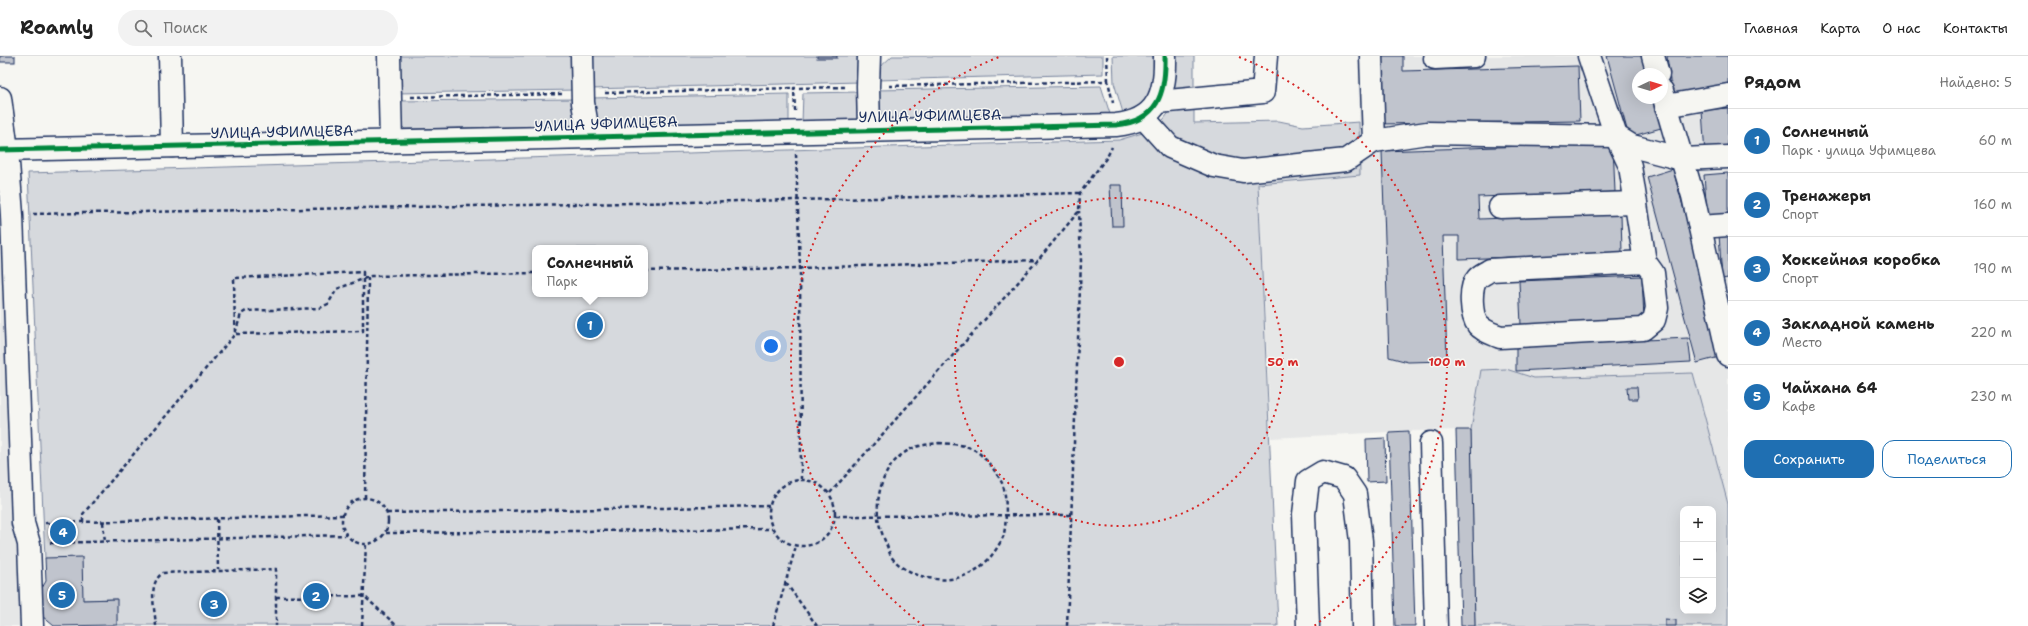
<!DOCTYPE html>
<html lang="ru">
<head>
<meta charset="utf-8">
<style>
  :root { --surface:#fff; --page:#f2f2f2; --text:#222; --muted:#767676; --line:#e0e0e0; --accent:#1f6fb2 }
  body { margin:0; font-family:"Shantell Sans",sans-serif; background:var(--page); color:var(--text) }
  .controls { position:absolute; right:12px; bottom:12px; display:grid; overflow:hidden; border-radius:8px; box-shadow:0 4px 16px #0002 }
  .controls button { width:36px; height:36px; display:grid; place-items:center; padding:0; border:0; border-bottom:1px solid var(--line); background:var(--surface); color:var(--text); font:20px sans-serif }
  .compass { position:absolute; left:1632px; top:12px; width:36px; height:36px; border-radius:50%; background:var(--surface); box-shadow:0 4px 16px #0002; rotate:86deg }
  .you { position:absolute; left:771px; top:290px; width:14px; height:14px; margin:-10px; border:3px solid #fff; border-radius:50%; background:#1a73e8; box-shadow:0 0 0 6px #1a73e833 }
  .badge { display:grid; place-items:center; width:26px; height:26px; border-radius:50%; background:var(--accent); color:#fff; font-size:13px; font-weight:700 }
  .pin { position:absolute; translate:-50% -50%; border:2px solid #fff; box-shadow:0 1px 4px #0006 }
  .popup { position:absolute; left:532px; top:189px; width:116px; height:52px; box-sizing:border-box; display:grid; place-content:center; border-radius:8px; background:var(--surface); filter:drop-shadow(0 1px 3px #0005); font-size:13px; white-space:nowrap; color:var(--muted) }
  .popup b { font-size:15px; color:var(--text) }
  .popup::after { content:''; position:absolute; left:50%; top:100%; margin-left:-8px; border:8px solid transparent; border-top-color:var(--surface) }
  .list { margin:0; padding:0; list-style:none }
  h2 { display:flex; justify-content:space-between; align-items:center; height:52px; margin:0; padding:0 16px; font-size:17px }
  h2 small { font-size:13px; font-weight:400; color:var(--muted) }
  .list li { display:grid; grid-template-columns:26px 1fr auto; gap:12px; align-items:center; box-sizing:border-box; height:64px; padding:0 16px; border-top:1px solid var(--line) }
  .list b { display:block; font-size:15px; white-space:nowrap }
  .list p { margin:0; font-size:13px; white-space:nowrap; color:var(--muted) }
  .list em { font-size:13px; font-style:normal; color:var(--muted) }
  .actions { display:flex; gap:8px; padding:12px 16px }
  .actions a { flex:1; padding:9px 0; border:1px solid var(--accent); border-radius:12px; text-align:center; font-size:14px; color:var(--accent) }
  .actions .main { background:var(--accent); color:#fff }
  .icon { flex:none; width:22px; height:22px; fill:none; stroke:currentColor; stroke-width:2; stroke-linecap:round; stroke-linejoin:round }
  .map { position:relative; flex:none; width:1728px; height:570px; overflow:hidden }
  header { display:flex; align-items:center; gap:24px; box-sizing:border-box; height:56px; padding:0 20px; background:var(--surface); border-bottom:1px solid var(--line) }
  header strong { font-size:19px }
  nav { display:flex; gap:22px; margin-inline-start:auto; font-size:14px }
  .search { width:280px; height:36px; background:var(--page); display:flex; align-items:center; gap:10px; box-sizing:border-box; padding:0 14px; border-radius:22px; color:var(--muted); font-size:15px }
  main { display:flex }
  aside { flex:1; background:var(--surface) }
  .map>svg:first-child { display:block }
  .built { fill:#e6e7e7; fill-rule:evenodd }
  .green { fill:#d6d9dd; stroke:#78849e; fill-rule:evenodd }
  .building { fill:#c0c4cd; stroke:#1b2f5e }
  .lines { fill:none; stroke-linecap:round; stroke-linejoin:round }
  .minor-casing { stroke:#1b2f5e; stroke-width:25 }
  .path { stroke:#1b2f5e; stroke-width:2.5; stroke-dasharray:4 3; stroke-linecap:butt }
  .minor { stroke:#f6f6f2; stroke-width:22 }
  .cycleway-casing { stroke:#f6f6f2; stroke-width:8 }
  .cycleway { stroke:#00873e; stroke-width:5 }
  .ring { fill:none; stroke:#d62828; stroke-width:2; stroke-dasharray:2 4 }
  .labels { text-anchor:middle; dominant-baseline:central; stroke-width:3; stroke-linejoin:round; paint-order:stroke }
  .street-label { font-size:15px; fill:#1b2f5e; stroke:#f6f6f2 }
  .centre { fill:#d62828; stroke:#f6f6f2; stroke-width:2 }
  .ring-label { font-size:12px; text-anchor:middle; font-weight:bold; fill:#d62828; stroke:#f6f6f2; stroke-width:3; stroke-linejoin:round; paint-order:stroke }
</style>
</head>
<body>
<header>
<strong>Roamly</strong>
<div class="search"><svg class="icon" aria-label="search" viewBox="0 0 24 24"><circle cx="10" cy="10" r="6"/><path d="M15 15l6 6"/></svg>Поиск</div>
<nav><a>Главная</a><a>Карта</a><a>О нас</a><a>Контакты</a></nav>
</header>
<main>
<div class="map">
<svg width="1728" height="570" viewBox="0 0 1728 570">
  <rect width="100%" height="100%" fill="#f6f6f2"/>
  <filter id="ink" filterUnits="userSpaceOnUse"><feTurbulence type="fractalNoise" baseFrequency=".025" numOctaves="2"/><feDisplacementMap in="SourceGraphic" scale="8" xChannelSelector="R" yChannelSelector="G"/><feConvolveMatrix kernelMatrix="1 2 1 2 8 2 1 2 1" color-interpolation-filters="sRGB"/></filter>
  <g filter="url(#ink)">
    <g class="built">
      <path d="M1358 0H1728V448L1693 317 1534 322 1506 313 1481 314 1471 374 1409 375 1271 382 1258 128 1360 119ZM1638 18H1662V42H1638Z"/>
      <polygon points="0,129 7,129 20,570 0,570"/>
    </g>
    <g class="green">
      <polygon points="396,0 576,0 577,34 396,37"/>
      <polygon points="588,0 860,0 860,26 589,33"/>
      <polygon points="892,0 1103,0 1103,18 877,24 877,14"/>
      <path d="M1113 0H1153C1154 37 1158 40 1124 60L1114 27Z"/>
      <path d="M1174 0H1194V67L1279 65 1303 70 1359 66 1360 119 1258 128 1278 570 117 569 116 543 83 544 45 502 28 117 1119 84 1149 75 1163 64 1171 54ZM535 192H645V238H535Z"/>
      <polygon points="1101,30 1111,61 882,65 878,60 876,34"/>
      <polygon points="861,36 861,61 856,66 802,67 803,37"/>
      <polygon points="789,38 789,67 596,70 591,42"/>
      <polygon points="576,43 576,65 571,70 405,73 399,67 397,45"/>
      <path d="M1506 313 1534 322 1693 317 1728 448V570H1475L1471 374 1481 314ZM1683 453H1713V555H1683Z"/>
    </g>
    <g class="building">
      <rect x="0" y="0" width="15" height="6"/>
      <rect x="817" y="0" width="20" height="2"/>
      <polygon points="1378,0 1403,0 1403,15 1578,10 1580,65 1379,68"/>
      <polygon points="1607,0 1642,0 1647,18 1638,18 1638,42 1653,42 1661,72 1629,81"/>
      <polygon points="1667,0 1728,0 1728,34 1672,41"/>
      <polygon points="1728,52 1728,97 1705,99 1702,54"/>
      <polygon points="1613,87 1615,136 1478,141 1479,163 1621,158 1622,197 1459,203 1459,180 1443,180 1447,305 1408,306 1389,301 1382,95"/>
      <polygon points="1673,113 1723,300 1697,307 1647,121"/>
      <polygon points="1728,117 1728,158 1707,159 1704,119"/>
      <polygon points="1110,129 1122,129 1123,170 1112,170"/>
      <polygon points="1719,178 1728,178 1728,222 1722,223"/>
      <polygon points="1642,220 1644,263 1521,269 1519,225"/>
      <polygon points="1688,282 1691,306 1516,315 1516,290"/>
      <polygon points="1627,331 1637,331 1638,343 1628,343"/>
      <polygon points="1456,374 1471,374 1475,570 1461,570"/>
      <polygon points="1409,375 1415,570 1395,570 1389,376"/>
      <polygon points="1385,382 1386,425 1367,426 1366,383"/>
      <polygon points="82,501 83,544 117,543 117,569 54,570 42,560 41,534 46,525 45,502"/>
      <polygon points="1665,563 1676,564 1676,570 1665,570"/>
    </g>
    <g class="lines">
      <g class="minor-casing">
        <g id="minor">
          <polyline points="170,0 172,90"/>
          <polyline points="389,0 391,86"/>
          <polyline points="582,0 583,47 589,81"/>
          <polyline points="1371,0 1374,85"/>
          <path d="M1589 0 1616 80 1630 110 1645 206 1653 217 1657 252 1654 264 1643 273 1500 281C1493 278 1483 275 1478 269 1471 260 1469 231 1477 223 1480 219 1486 217 1490 214L1645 206"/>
          <polyline points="1653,0 1658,18"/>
          <polyline points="1435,2 1474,0"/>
          <polyline points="1662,35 1693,140 1728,299"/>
          <polyline points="0,42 7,94 12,159 23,467 29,488 32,570"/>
          <polyline points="1158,46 1263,36 1266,0"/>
          <polyline points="1666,50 1728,39"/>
          <polyline points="1143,61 1170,91 1214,110 1243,115 1346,104 1374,85 1427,77 1616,80 1632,90 1682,103 1728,101"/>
          <polyline points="869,73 868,30 869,0"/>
          <path d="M0 94C372 89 744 75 1116 69 1158 65 1166 37 1165 0"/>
          <polyline points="1500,151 1636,147"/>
          <polyline points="1700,171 1728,169"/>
          <polyline points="1431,387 1436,570"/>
          <polyline points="1308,570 1304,458 1308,425 1323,416 1344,422 1355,438 1361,485 1363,570"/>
        </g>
      </g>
      <g class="path">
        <polyline points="1107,0 1108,25"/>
        <polyline points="889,30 1108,25 1113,47"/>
        <polyline points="605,37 794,32"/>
        <polyline points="411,41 562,38"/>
        <polyline points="795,55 794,32 846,31"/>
        <polyline points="796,98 800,212 801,423"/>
        <polyline points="33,158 797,144 1080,137"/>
        <polyline points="645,215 800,212 1038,204"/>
        <polygon points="363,216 363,275 235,278 234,222"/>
        <path d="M939 387C951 388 964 388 975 394 985 401 996 415 1002 427 1007 437 1007 470 1003 481 987 515 958 531 921 520 911 517 894 508 890 498 886 486 879 473 878 461 876 433 886 404 913 392 921 389 931 388 939 387Z"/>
        <circle cx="802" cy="457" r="33"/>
        <polyline points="830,437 1038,204 1079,155 1080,137 1107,101 1112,91"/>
        <polyline points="365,442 368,222"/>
        <circle cx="365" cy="465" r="23"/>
        <polyline points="387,457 770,450"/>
        <polyline points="836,460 1072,459"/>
        <polyline points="217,463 218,514"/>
        <polyline points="83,466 83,458 235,278 241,258 246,255 320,252 328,248 337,233 371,220 535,217"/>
        <polyline points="103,466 105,486"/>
        <polyline points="45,467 343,459"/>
        <polyline points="386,477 772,473"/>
        <polyline points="50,487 346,479"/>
        <polyline points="786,527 817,570"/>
        <polyline points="276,541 364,540 397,570"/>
        <path d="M156 570C155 553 147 527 163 517L276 513V570"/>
        <polyline points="362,570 366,488"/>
        <polyline points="773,570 796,490"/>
        <polyline points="1067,570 1081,205 1079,155"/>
      </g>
      <use href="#minor" class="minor"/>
      <g class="cycleway-casing">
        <path id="cycleway" d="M0 94C372 89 744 75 1116 69 1158 65 1166 37 1165 0"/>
      </g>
      <use href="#cycleway" class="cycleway"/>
    </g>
  </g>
  <g class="ring">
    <circle cx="1119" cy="306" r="164"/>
    <path d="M924 570A328 328 0 0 1 999 1M1239 1A328 328 0 0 1 1314 570"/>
  </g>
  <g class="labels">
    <g class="street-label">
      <text transform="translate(930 60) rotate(-1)">УЛИЦА УФИМЦЕВА</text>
      <text transform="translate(606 68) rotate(-2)">УЛИЦА УФИМЦЕВА</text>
      <text transform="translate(282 76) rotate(-1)">УЛИЦА УФИМЦЕВА</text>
    </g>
  </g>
  <circle cx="1119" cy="306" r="6" class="centre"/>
  <g class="ring-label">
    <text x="1283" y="310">50 m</text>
    <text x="1447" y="310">100 m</text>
  </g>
</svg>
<div class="controls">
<button>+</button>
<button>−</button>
<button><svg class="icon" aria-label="layers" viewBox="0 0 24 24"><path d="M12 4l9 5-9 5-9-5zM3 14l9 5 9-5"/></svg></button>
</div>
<svg class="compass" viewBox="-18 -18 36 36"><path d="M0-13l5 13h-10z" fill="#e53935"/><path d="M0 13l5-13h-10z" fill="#767676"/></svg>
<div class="you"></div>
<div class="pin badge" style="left:590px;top:269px">1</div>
<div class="popup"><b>Солнечный</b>Парк</div>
<div class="pin badge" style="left:316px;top:540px">2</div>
<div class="pin badge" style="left:214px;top:548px">3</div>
<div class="pin badge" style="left:63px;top:476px">4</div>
<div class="pin badge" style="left:62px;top:539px">5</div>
</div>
<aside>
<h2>Рядом<small>Найдено: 5</small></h2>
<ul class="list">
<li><span class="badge">1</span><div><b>Солнечный</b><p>Парк · улица Уфимцева</p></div><em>60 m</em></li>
<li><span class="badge">2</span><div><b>Тренажеры</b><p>Спорт</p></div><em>160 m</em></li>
<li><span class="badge">3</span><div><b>Хоккейная коробка</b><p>Спорт</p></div><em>190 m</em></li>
<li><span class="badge">4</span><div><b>Закладной камень</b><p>Место</p></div><em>220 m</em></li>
<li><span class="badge">5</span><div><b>Чайхана 64</b><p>Кафе</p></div><em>230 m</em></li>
</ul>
<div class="actions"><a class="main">Сохранить</a><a>Поделиться</a></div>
</aside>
</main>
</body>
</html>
